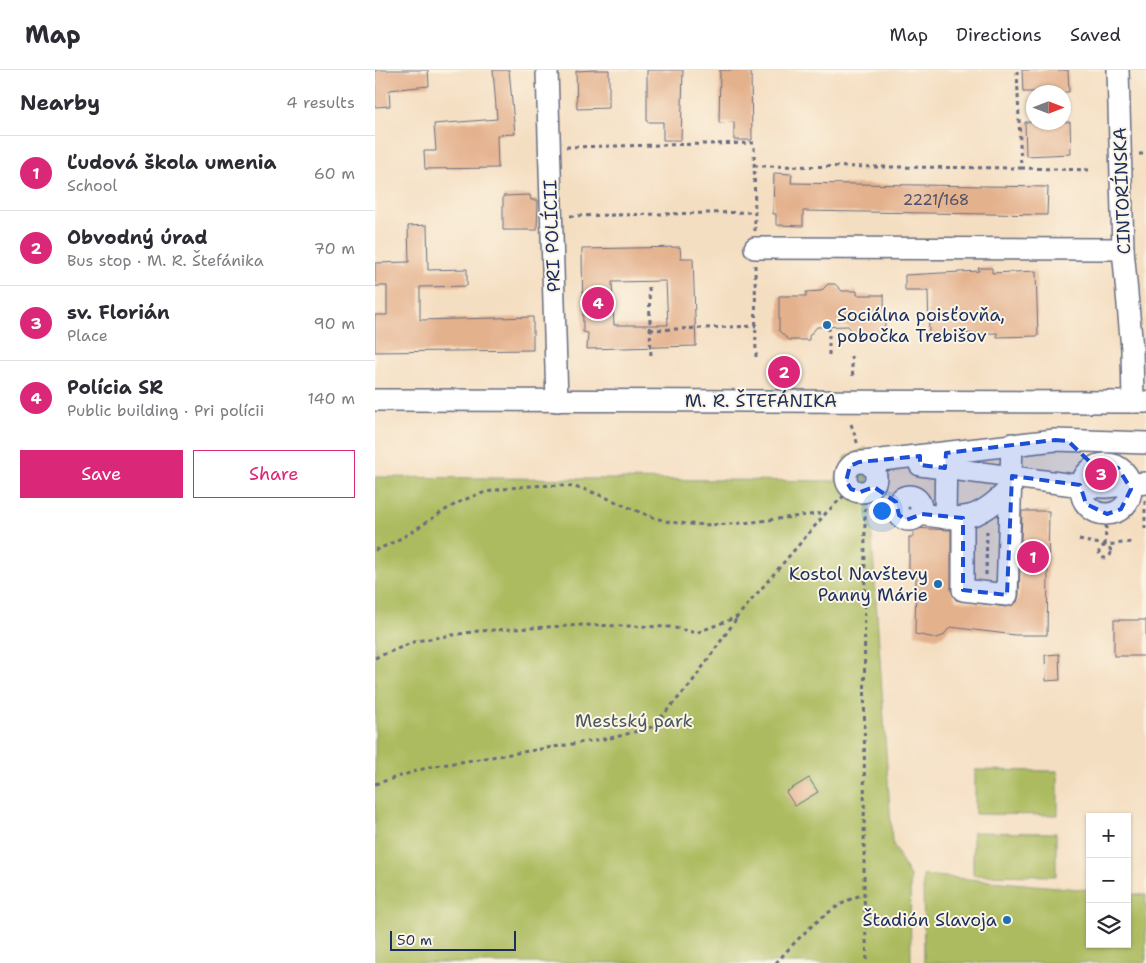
<!DOCTYPE html>
<html lang="en">
<head>
<meta charset="utf-8">
<style>
  :root { --surface:#fff; --page:#f2f2f3; --text:#2b2b33; --muted:#7c7c81; --line:#e1e1e2; --accent:#db2777 }
  body { margin:0; font-family:"Shantell Sans",sans-serif; background:var(--page); color:var(--text) }
  .controls { position:absolute; right:15px; bottom:15px; display:grid; overflow:hidden; border-radius:0px; box-shadow:0 1px 4px #0004 }
  .controls button { width:45px; height:45px; display:grid; place-items:center; padding:0; border:0; border-bottom:1px solid var(--line); background:var(--surface); color:var(--text); font:25px sans-serif }
  .compass { position:absolute; left:651px; top:15px; width:45px; height:45px; border-radius:50%; background:var(--surface); box-shadow:0 1px 4px #0004; rotate:90deg }
  .scale { position:absolute; left:15px; bottom:12px; width:126px; box-sizing:border-box; padding-left:5px; border:2px solid #1b2f5e; border-top:0; font-size:14px; line-height:18px; white-space:nowrap; color:#1b2f5e; -webkit-text-stroke:4px #fcf5e5; paint-order:stroke }
  .you { position:absolute; left:506px; top:440px; width:18px; height:18px; margin:-12px; border:4px solid #fff; border-radius:50%; background:#1a73e8; box-shadow:0 0 0 8px #1a73e833 }
  .badge { display:grid; place-items:center; width:32px; height:32px; border-radius:50%; background:var(--accent); color:#fff; font-size:16px; font-weight:700 }
  .pin { position:absolute; translate:-50% -50%; border:2px solid #fff; box-shadow:0 1px 5px #0006 }
  .list { margin:0; padding:0; list-style:none }
  h2 { display:flex; justify-content:space-between; align-items:center; height:65px; margin:0; padding:0 20px; font-size:21px }
  h2 small { font-size:16px; font-weight:400; color:var(--muted) }
  .list li { display:grid; grid-template-columns:32px 1fr auto; gap:15px; align-items:center; box-sizing:border-box; height:75px; padding:0 20px; border-top:1px solid var(--line) }
  .list b { display:block; font-size:19px; white-space:nowrap }
  .list p { margin:0; font-size:16px; white-space:nowrap; color:var(--muted) }
  .list em { font-size:16px; font-style:normal; color:var(--muted) }
  .actions { display:flex; gap:10px; padding:15px 20px }
  .actions a { flex:1; padding:11px 0; border:1px solid var(--accent); border-radius:0px; text-align:center; font-size:18px; color:var(--accent) }
  .actions .main { background:var(--accent); color:#fff }
  .icon { flex:none; width:28px; height:28px; fill:none; stroke:currentColor; stroke-width:2; stroke-linecap:round; stroke-linejoin:round }
  .map { position:relative; flex:none; width:771px; height:893px; overflow:hidden }
  header { display:flex; align-items:center; gap:30px; box-sizing:border-box; height:70px; padding:0 25px; background:var(--surface); border-bottom:1px solid var(--line) }
  header strong { font-size:24px }
  nav { display:flex; gap:28px; margin-inline-start:auto; font-size:18px }
  main { display:flex }
  aside { flex:1; background:var(--surface) }
  .map>svg:first-child { display:block }
  .green { fill:#acbb5e; stroke:#64755e }
  .building { fill:#e4b18d; fill-rule:evenodd }
  .lines { fill:none; stroke-linecap:round; stroke-linejoin:round }
  .minor-casing { stroke:#676c81; stroke-width:24 }
  .path { stroke:#676c81; stroke-width:3; stroke-dasharray:4 4; stroke-linecap:butt }
  .minor { stroke:#fff; stroke-width:21 }
  .marked { fill:#1d4ed8; fill-opacity:0.2; stroke:#1d4ed8; stroke-width:4; stroke-dasharray:10 6; stroke-linejoin:round }
  .poi-dot { fill:#1f6fb2; stroke:#fcf5e5; stroke-width:2 }
  .labels { text-anchor:middle; dominant-baseline:central; stroke-width:4; stroke-linejoin:round; paint-order:stroke }
  .number-label { font-size:15px; fill:#4d506a }
  .street-label { font-size:18px; fill:#1b2f5e; stroke:#fcf5e5 }
  .poi-label { font-size:18px; fill:#1b2f5e; stroke:#fcf5e5; text-anchor:end }
  .park-label { font-size:18px; fill:#46595e; stroke:#fcf5e5 }
</style>
</head>
<body>
<header>
<strong>Map</strong>
<nav><a>Map</a><a>Directions</a><a>Saved</a></nav>
</header>
<main>
<aside>
<h2>Nearby<small>4 results</small></h2>
<ul class="list">
<li><span class="badge">1</span><div><b>Ľudová škola umenia</b><p>School</p></div><em>60 m</em></li>
<li><span class="badge">2</span><div><b>Obvodný úrad</b><p>Bus stop · M. R. Štefánika</p></div><em>70 m</em></li>
<li><span class="badge">3</span><div><b>sv. Florián</b><p>Place</p></div><em>90 m</em></li>
<li><span class="badge">4</span><div><b>Polícia SR</b><p>Public building · Pri polícii</p></div><em>140 m</em></li>
</ul>
<div class="actions"><a class="main">Save</a><a>Share</a></div>
</aside>
<div class="map">
<svg width="771" height="893" viewBox="0 0 771 893">
  <rect width="100%" height="100%" fill="#fcf5e5"/>
  <filter id="ink" filterUnits="userSpaceOnUse"><feTurbulence type="fractalNoise" baseFrequency=".02" numOctaves="2"/><feDisplacementMap in="SourceGraphic" scale="10" xChannelSelector="R" yChannelSelector="G"/><feConvolveMatrix kernelMatrix="1 2 1 2 8 2 1 2 1" color-interpolation-filters="sRGB"/></filter>
  <filter id="wash" filterUnits="userSpaceOnUse"><feTurbulence type="fractalNoise" baseFrequency=".0096" numOctaves="4" result="noise"/><feDisplacementMap in="SourceGraphic" scale="20" xChannelSelector="R" yChannelSelector="G"/><feGaussianBlur stdDeviation="1.12" result="paint"/><feColorMatrix in="noise" values="0 0 0 0 0 0 0 0 0 0 0 0 0 0 0 0 0 1.4 0 .05"/><feComposite in="paint" operator="in"/></filter>
  <g filter="url(#wash)">
    <rect width="100%" height="100%" fill="#f4dec1"/>
    <g class="green">
      <polygon points="491,378 517,772 535,807 536,893 0,893 0,407 460,411 471,387"/>
      <polygon points="600,700 683,701 683,745 600,744"/>
      <polygon points="598,762 681,763 681,806 598,805"/>
      <polygon points="548,805 715,820 715,874 752,874 752,824 771,825 771,893 549,893"/>
    </g>
    <g id="blocks">
      <g class="building">
        <polygon points="0,0 53,0 54,16 14,20 15,36 0,37"/>
        <polygon points="118,0 134,0 140,64 122,65 123,98 50,99 49,81 61,81 59,54 122,49"/>
        <polygon points="221,0 234,0 234,38 202,39 201,1"/>
        <polygon points="272,0 308,0 306,70 288,70 288,52 272,52"/>
        <polygon points="345,0 376,0 377,70 359,70 359,52 344,53"/>
        <polygon points="647,0 693,0 694,22 648,22"/>
        <polygon points="650,52 695,52 696,84 651,86"/>
        <polygon points="399,103 417,104 416,113 673,117 672,145 428,141 428,156 401,155 401,144 398,144"/>
        <polygon points="155,125 156,130 163,130 162,160 128,160 128,126"/>
        <polygon points="52,155 53,200 92,199 92,216 45,217 45,250 158,247 158,280 0,282 0,245 12,245 12,216 0,216 0,193 34,192 33,156"/>
        <path d="M305 177 306 188H318L321 276 212 279 213 263 208 262 207 179ZM291 211 293 255H239L237 212Z"/>
        <polygon points="603,198 617,198 617,203 661,201 663,266 622,267 622,263 554,264 553,221 530,221 530,205 604,201"/>
        <polygon points="453,214 460,214 467,221 482,221 482,225 509,225 510,259 501,269 481,269 481,265 473,256 442,257 434,266 434,270 414,270 404,261 404,226 431,226 431,222 446,221"/>
        <polygon points="647,441 674,441 672,565 640,565 575,557 568,566 561,568 540,564 541,505 534,505 534,467 538,467 538,458 576,460 576,520 581,530 631,537 642,532 644,525"/>
        <rect x="739" y="550" width="32" height="36"/>
        <polygon points="684,584 685,610 671,611 670,585"/>
        <polygon points="434,708 443,722 420,736 411,722"/>
      </g>
    </g>
  </g>
  <g filter="url(#ink)">
    <use href="#blocks" fill-opacity="0" stroke="#676c81" stroke-width="1"/>
    <g class="lines">
      <g class="minor-casing">
        <g id="minor">
          <polyline points="172,0 182,331"/>
          <polyline points="743,0 748,179 757,279 758,332"/>
          <polyline points="380,178 748,179"/>
          <polyline points="0,330 771,332"/>
          <circle cx="486" cy="407" r="15"/>
          <polyline points="489,392 680,370 771,373"/>
          <circle cx="731" cy="419" r="25"/>
          <polyline points="545,395 707,416 730,417 771,413"/>
          <circle cx="534" cy="438" r="12"/>
          <path d="M545 444C590 451 603 451 636 417"/>
          <polyline points="570,448 571,383"/>
          <polyline points="588,448 588,520 632,525 637,374"/>
        </g>
      </g>
      <g class="path">
        <polyline points="191,77 379,73 380,161"/>
        <polyline points="764,84 771,84"/>
        <polyline points="379,96 646,98 642,0"/>
        <polyline points="646,98 715,100"/>
        <polyline points="195,146 379,142"/>
        <polyline points="380,195 381,287"/>
        <polyline points="274,217 276,288"/>
        <polyline points="454,257 454,286"/>
        <polyline points="275,260 381,256"/>
        <polyline points="476,286 478,308"/>
        <polyline points="476,354 483,375"/>
        <polyline points="490,422 489,824 492,893"/>
        <polyline points="770,431 770,460"/>
        <polyline points="704,470 730,475 757,472"/>
        <polyline points="730,475 732,444"/>
        <circle cx="730" cy="482" r="6"/>
        <path d="M0 480C42 466 72 429 117 421 142 416 187 412 211 420 236 428 272 448 296 452 347 460 400 448 451 443"/>
        <polyline points="611,505 612,459"/>
        <polyline points="0,588 41,571 103,561 208,555 296,557 321,563 362,547 451,443 476,419"/>
        <polyline points="0,714 54,697 241,667 277,657 315,615 362,548"/>
        <path d="M401 893C425 866 454 835 489 824"/>
      </g>
      <use href="#minor" class="minor"/>
    </g>
  </g>
  <path class="marked" d="M680 370 693 371 714 391 743 398 756 419 746 439 732 444 711 434 705 415 637 406 632 525 588 520V448L547 444 531 450 524 445 521 432 499 417 485 422 476 419 471 411 475 396 484 392 545 386V395L570 398 571 383Z"/>
  <g class="poi-dot">
    <circle cx="452" cy="255" r="5"/>
    <circle cx="563" cy="514" r="5"/>
    <circle cx="632" cy="850" r="5"/>
  </g>
  <g class="labels">
    <g class="number-label">
      <text x="561" y="130">2221/168</text>
    </g>
    <g class="street-label">
      <text transform="translate(747 121) rotate(-92)">CINTORÍNSKA</text>
      <text transform="translate(177 166) rotate(-92)">PRI POLÍCII</text>
      <text x="386" y="331">M. R. ŠTEFÁNIKA</text>
    </g>
    <g class="poi-label">
      <text x="462" y="245" text-anchor="start">Sociálna poisťovňa,<tspan x="462" dy="21">pobočka Trebišov</tspan></text>
      <text x="553" y="504">Kostol Navštevy<tspan x="553" dy="21">Panny Márie</tspan></text>
      <text x="622" y="850">Štadión Slavoja</text>
    </g>
    <g class="park-label">
      <text x="259" y="651">Mestský park</text>
    </g>
  </g>
</svg>
<div class="controls">
<button>+</button>
<button>−</button>
<button><svg class="icon" aria-label="layers" viewBox="0 0 24 24"><path d="M12 4l9 5-9 5-9-5zM3 14l9 5 9-5"/></svg></button>
</div>
<svg class="compass" viewBox="-18 -18 36 36"><path d="M0-13l5 13h-10z" fill="#e53935"/><path d="M0 13l5-13h-10z" fill="#7c7c81"/></svg>
<div class="scale">50 m</div>
<div class="you"></div>
<div class="pin badge" style="left:658px;top:487px">1</div>
<div class="pin badge" style="left:409px;top:302px">2</div>
<div class="pin badge" style="left:726px;top:404px">3</div>
<div class="pin badge" style="left:223px;top:233px">4</div>
</div>
</main>
</body>
</html>
